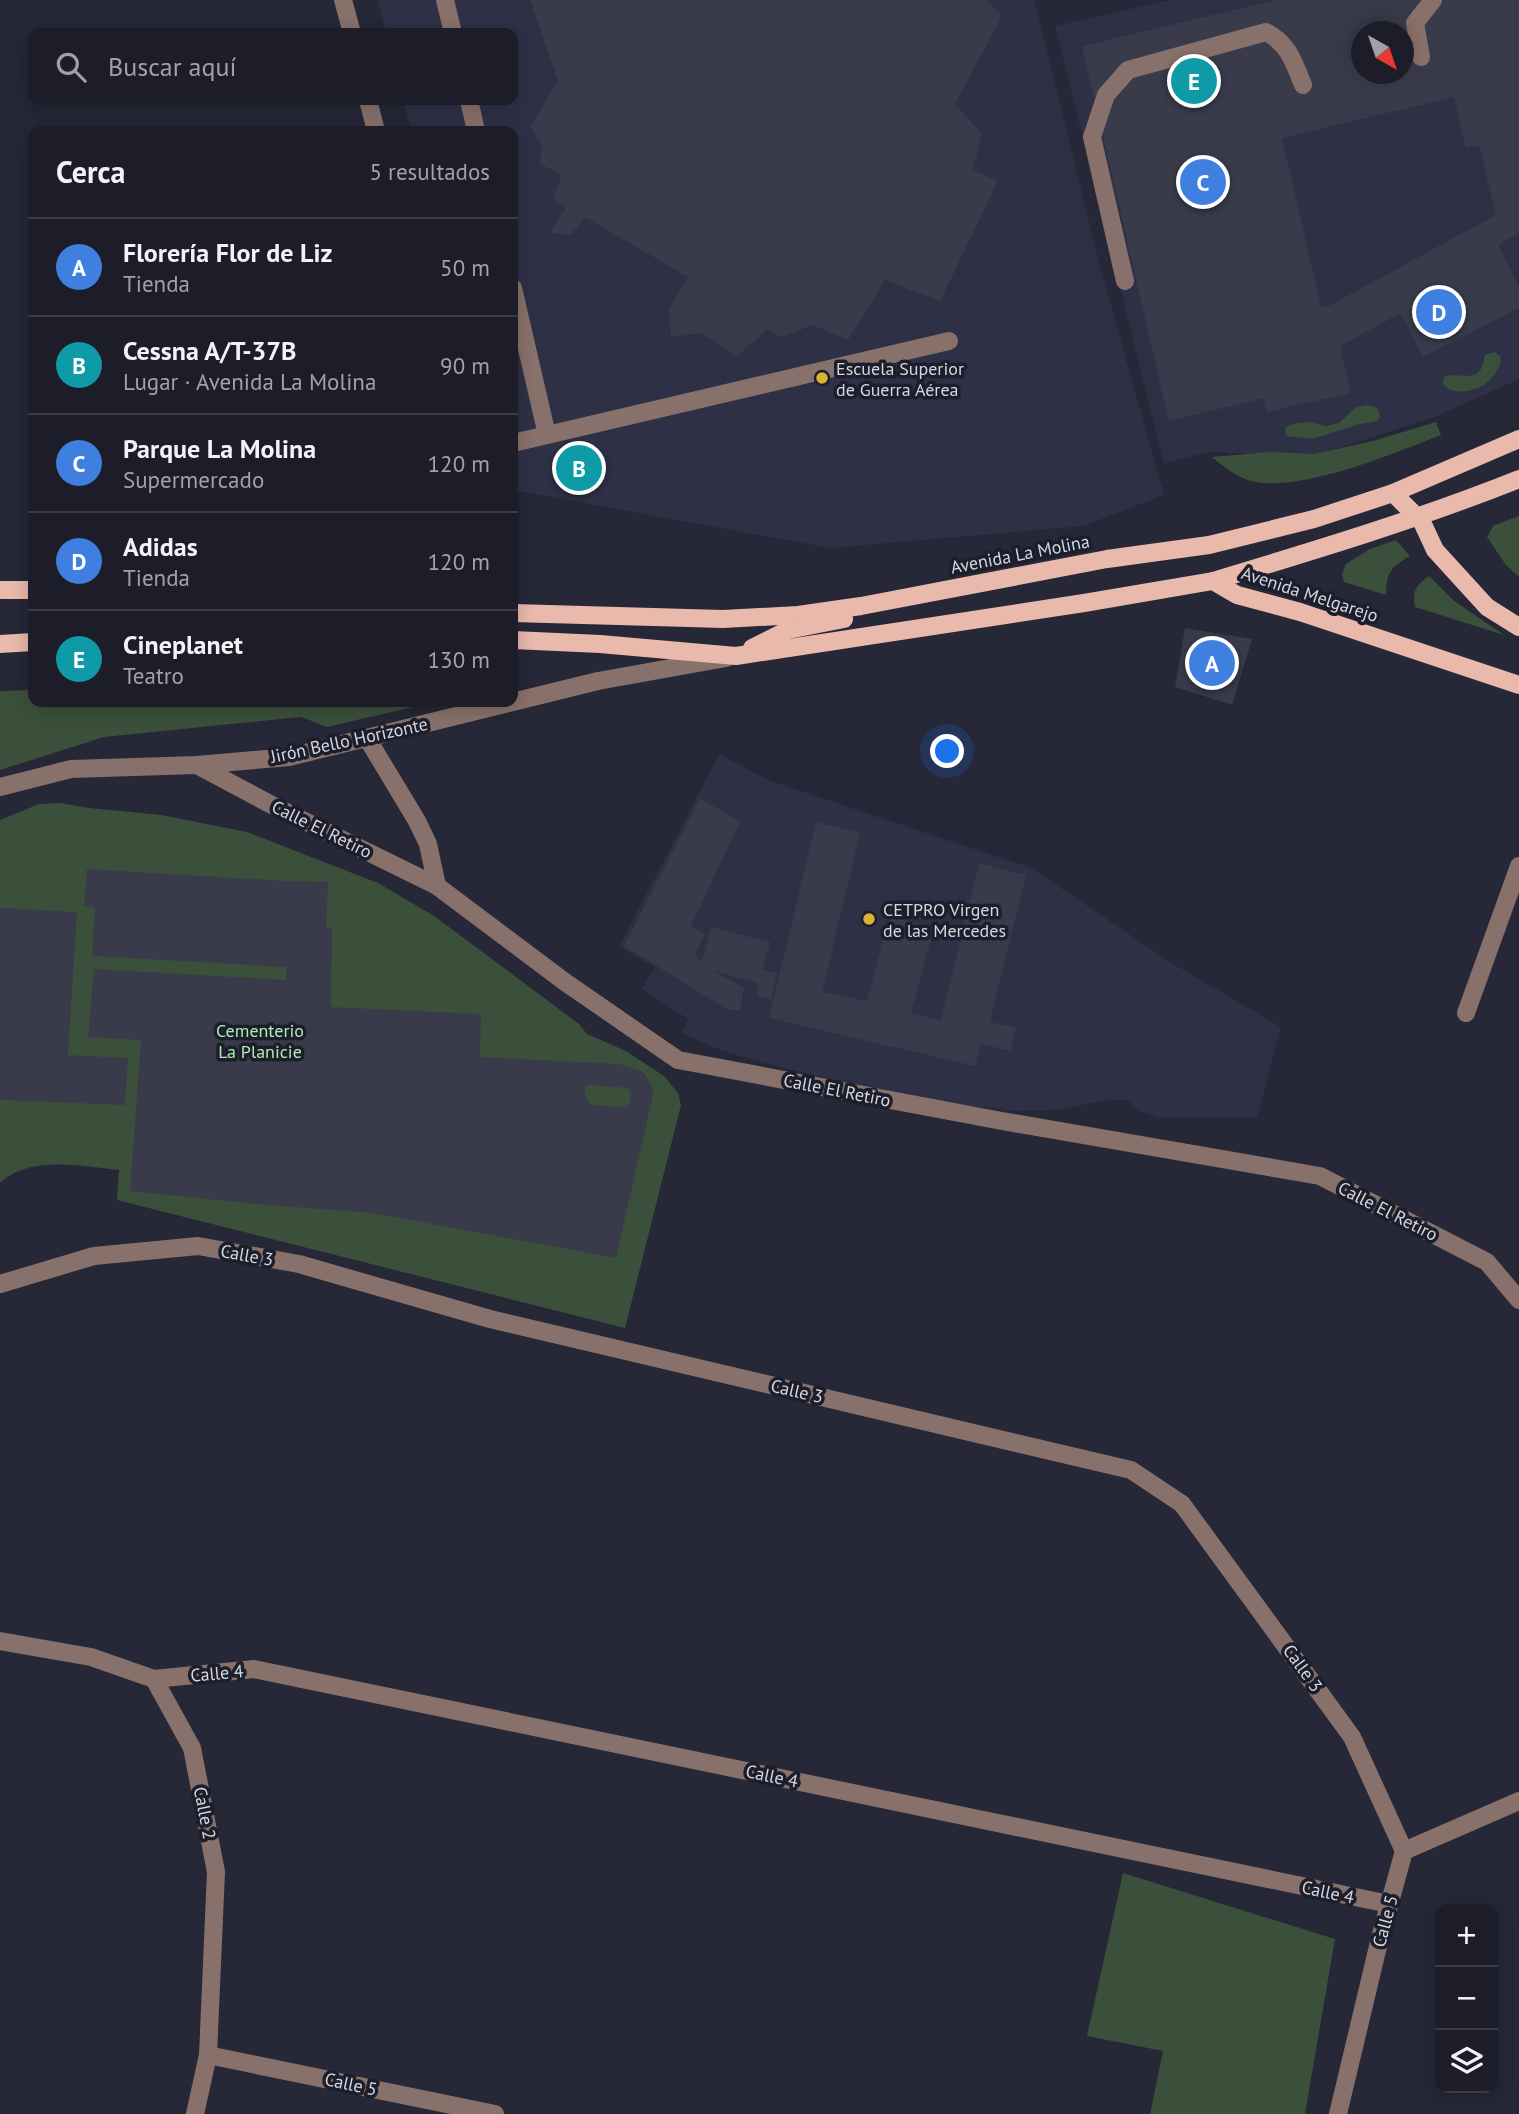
<!DOCTYPE html>
<html lang="es">
<head>
<meta charset="utf-8">
<style>
  :root { --surface:#1c1d29; --page:#292a35; --text:#f1f3f6; --muted:#a0a2a8; --line:#3a3b46; --accent:#d93025 }
  body { margin:0; font-family:"PT Sans",sans-serif; background:var(--page); color:var(--text) }
  .controls { position:absolute; right:21px; bottom:21px; display:grid; overflow:hidden; border-radius:14px; box-shadow:0 4px 18px #0003 }
  .controls button { width:63px; height:63px; display:grid; place-items:center; padding:0; border:0; border-bottom:2px solid var(--line); background:var(--surface); color:var(--text); font:35px sans-serif }
  .compass { position:absolute; left:1351px; top:21px; width:63px; height:63px; border-radius:50%; background:var(--surface); box-shadow:0 4px 18px #0003; rotate:140deg }
  .you { position:absolute; left:948px; top:752px; width:24px; height:24px; margin:-18px; border:5px solid #fff; border-radius:50%; background:#1a73e8; box-shadow:0 0 0 10px #1a73e833 }
  .badge { display:grid; place-items:center; width:46px; height:46px; border-radius:50%; background:var(--accent); color:#fff; font-size:23px; font-weight:700 }
  .pin { position:absolute; translate:-50% -50%; border:4px solid #fff; box-shadow:0 2px 7px #0006 }
  .list { margin:0; padding:0; list-style:none }
  h2 { display:flex; justify-content:space-between; align-items:center; height:91px; margin:0; padding:0 28px; font-size:30px }
  h2 small { font-size:23px; font-weight:400; color:var(--muted) }
  .list li { display:grid; grid-template-columns:46px 1fr auto; gap:21px; align-items:center; box-sizing:border-box; height:98px; padding:0 28px; border-top:2px solid var(--line) }
  .list b { display:block; font-size:26px; white-space:nowrap }
  .list p { margin:0; font-size:23px; white-space:nowrap; color:var(--muted) }
  .list em { font-size:23px; font-style:normal; color:var(--muted) }
  .icon { flex:none; width:38px; height:38px; fill:none; stroke:currentColor; stroke-width:2; stroke-linecap:round; stroke-linejoin:round }
  .map { position:relative; flex:none; width:1519px; height:2114px; overflow:hidden }
  .search { position:absolute; background:var(--surface); box-shadow:0 4px 18px #0003; left:28px; top:28px; width:490px; height:77px; display:flex; align-items:center; gap:18px; box-sizing:border-box; padding:0 24px; border-radius:14px; color:var(--muted); font-size:26px }
  .panel { position:absolute; background:var(--surface); box-shadow:0 4px 18px #0003; left:28px; top:126px; width:490px; height:581px; border-radius:14px }
  .map>svg:first-child { display:block }
  .built { fill:#2e3046; fill-rule:evenodd }
  .green { fill:#3b503b }
  .building { fill:#393b4b; fill-rule:evenodd }
  .lines { fill:none; stroke-linecap:round; stroke-linejoin:round }
  .minor { stroke:#88716a; stroke-width:18 }
  .major { stroke:#e9b9ac; stroke-width:18 }
  .poi-dot { fill:#d9b334; stroke:#1c1e2c; stroke-width:2.5 }
  .labels { text-anchor:middle; dominant-baseline:central; stroke-width:7; stroke-linejoin:round; paint-order:stroke }
  .poi-label { font-size:18px; fill:#d5d6e0; stroke:#1c1e2c; text-anchor:start }
  .street-label { font-size:18px; fill:#d5d6e0; stroke:#1c1e2c }
  .park-label { font-size:18px; fill:#b0eab0; stroke:#1c1e2c }
</style>
</head>
<body>
<div class="map">
<svg width="1519" height="2114" viewBox="0 0 1519 2114">
  <rect width="100%" height="100%" fill="#262737"/>
  <g class="built">
    <polygon points="378,0 1034,0 1100,266 1164,495 1083,526 830,548 513,490 513,131 411,131 403,100 513,100 513,33 386,33"/>
    <path d="M1170 0H1519V379L1435 417 1313 456 1208 452 1164 463 1055 26ZM1362 32H1404V74H1362Z"/>
    <polygon points="719,754 770,781 1031,868 1175,965 1281,1027 1257,1118 1159,1118 1139,1111 1127,1100 1101,1101 1059,1110 1019,1111 917,1100 764,1063 715,1048 682,1033 688,1019 642,989 655,967 619,947"/>
  </g>
  <g class="green">
    <path d="M1494 352 1500 356 1501 362C1498 369 1494 376 1489 381 1477 391 1454 397 1443 384L1444 377C1456 371 1475 383 1482 367 1483 363 1484 359 1485 355Z"/>
    <polygon points="1368,405 1377,408 1380,416 1378,421 1360,424 1312,439 1287,436 1285,432 1286,427 1296,423 1311,422 1326,426 1339,423 1356,407"/>
    <path d="M1436 422 1441 435C1394 453 1297 495 1248 480 1234 475 1224 467 1212 457L1270 452 1314 454 1373 441Z"/>
    <polygon points="1519,516 1519,577 1506,565 1487,537 1493,526"/>
    <path d="M1396 540 1410 556C1391 567 1386 573 1386 595L1344 582 1342 574 1346 564 1370 549Z"/>
    <path d="M1429 576 1453 600 1504 635 1415 607C1412 591 1416 585 1429 576Z"/>
    <polygon points="33,690 33,702 434,702 327,727 301,717 104,737 0,770 0,691"/>
    <path d="M60 803 89 808 161 815 247 832 378 883 434 916 579 1024 587 1034 626 1051 664 1076 678 1093 681 1105 625 1328 117 1200 119 1170C81 1166 30 1155 0 1183V820L39 804Z"/>
    <polygon points="1123,1873 1335,1939 1305,2114 1150,2114 1163,2051 1087,2036"/>
  </g>
  <g class="building">
    <polygon points="530,0 987,0 1002,16 955,104 982,134 973,170 998,181 940,301 885,280 848,340 813,325 781,337 768,329 737,356 702,333 671,337 669,310 688,277 585,217 571,235 550,232 566,207 553,199 562,175 540,164 542,145 530,127 558,81"/>
    <path d="M1276 0H1519V233L1498 245 1519 287V308L1423 357 1401 313 1340 346 1351 393 1267 412 1264 398 1169 421 1082 46ZM1362 32H1404V74H1362ZM1454 97 1466 148 1479 145 1496 215 1331 305 1321 307 1282 138Z"/>
    <polygon points="1185,628 1252,639 1232,705 1175,687"/>
    <polygon points="700,798 740,822 691,926 705,934 695,955 702,961 711,927 770,942 763,970 777,973 771,999 757,996 758,983 713,971 744,988 740,1010 728,1010 624,946"/>
    <polygon points="816,822 860,833 822,992 867,1001 890,916 934,928 911,1013 941,1020 979,863 1026,875 990,1022 1016,1028 1011,1051 981,1044 975,1066 769,1018"/>
    <path d="M87 869 285 881 328 882 326 928H332L331 1007 481 1014 480 1057 619 1064 637 1069 645 1074 653 1088 652 1099 616 1258 372 1213 256 1204 130 1191 141 1040 88 1037 94 969 286 980V967L92 956 95 908 84 906ZM588 1085 628 1088 631 1092 630 1103 624 1107 591 1105 585 1095V1087Z"/>
    <polygon points="0,908 77,912 68,1055 128,1058 125,1105 0,1100"/>
  </g>
  <g class="lines">
    <g class="minor">
      <polyline points="343,0 352,33"/>
      <polyline points="445,0 453,33"/>
      <polyline points="1421,57 1415,23 1433,0"/>
      <polyline points="368,100 376,131"/>
      <polyline points="469,100 476,131"/>
      <path d="M1125 281 1092 137 1106 95 1128 70 1266 32C1288 43 1294 62 1303 85"/>
      <polyline points="513,288 547,435"/>
      <polyline points="513,443 949,341"/>
      <polyline points="367,738 417,821 428,844 437,886"/>
      <polyline points="197,765 268,803 437,886 565,982 678,1060 1002,1121 1320,1176 1487,1262 1519,1300"/>
      <polyline points="0,787 71,769 197,765 289,757 598,681 726,658"/>
      <polyline points="1466,1013 1519,866"/>
      <polyline points="0,1284 94,1256 198,1246 299,1264 490,1319 1131,1470 1182,1504 1352,1737 1404,1851"/>
      <polyline points="0,1641 91,1657 154,1679 192,1748 216,1872 208,2055 195,2114"/>
      <polyline points="154,1679 254,1669 1389,1904"/>
      <polyline points="1404,1851 1519,1801"/>
      <polyline points="208,2055 495,2114"/>
      <polyline points="1338,2114 1380,1938 1404,1851"/>
    </g>
    <g class="major">
      <polyline points="1393,493 1422,522 1435,550 1487,607 1519,627"/>
      <path d="M1213 581C1316 550 1419 519 1519 479"/>
      <polyline points="0,590 33,590"/>
      <polyline points="513,613 723,619 798,615 861,606 1107,559 1209,545 1314,519 1393,493 1519,439"/>
      <polyline points="513,640 600,644 736,656 1084,603 1213,581 1237,595 1300,612 1519,685"/>
      <polyline points="0,644 33,642"/>
      <polyline points="752,648 788,630 844,619"/>
    </g>
  </g>
  <g class="poi-dot">
    <circle cx="822" cy="378" r="7"/>
    <circle cx="869" cy="919" r="7"/>
  </g>
  <g class="labels">
    <g class="poi-label">
      <text x="836" y="368">Escuela Superior<tspan x="836" dy="21">de Guerra Aérea</tspan></text>
      <text x="883" y="909">CETPRO Virgen<tspan x="883" dy="21">de las Mercedes</tspan></text>
    </g>
    <g class="street-label">
      <text transform="translate(1020 554) rotate(-11)">Avenida La Molina</text>
      <text transform="translate(1310 594) rotate(18)">Avenida Melgarejo</text>
      <text transform="translate(349 740) rotate(-12)">Jirón Bello Horizonte</text>
      <text transform="translate(322 829) rotate(26)">Calle El Retiro</text>
      <text transform="translate(837 1090) rotate(11)">Calle El Retiro</text>
      <text transform="translate(1388 1211) rotate(27)">Calle El Retiro</text>
      <text transform="translate(247 1255) rotate(10)">Calle 3</text>
      <text transform="translate(797 1391) rotate(13)">Calle 3</text>
      <text transform="translate(1303 1668) rotate(54)">Calle 3</text>
      <text transform="translate(217 1673) rotate(-5)">Calle 4</text>
      <text transform="translate(772 1776) rotate(12)">Calle 4</text>
      <text transform="translate(205 1813) rotate(79)">Calle 2</text>
      <text transform="translate(1328 1892) rotate(12)">Calle 4</text>
      <text transform="translate(1385 1921) rotate(-75)">Calle 5</text>
      <text transform="translate(351 2084) rotate(12)">Calle 5</text>
    </g>
    <g class="park-label">
      <text x="260" y="1030">Cementerio<tspan x="260" dy="21">La Planicie</tspan></text>
    </g>
  </g>
</svg>
<div class="controls">
<button>+</button>
<button>−</button>
<button><svg class="icon" aria-label="layers" viewBox="0 0 24 24"><path d="M12 4l9 5-9 5-9-5zM3 14l9 5 9-5"/></svg></button>
</div>
<svg class="compass" viewBox="-18 -18 36 36"><path d="M0-13l5 13h-10z" fill="#e53935"/><path d="M0 13l5-13h-10z" fill="#a0a2a8"/></svg>
<div class="you"></div>
<div class="pin badge" style="left:1212px;top:663px;background:#3f7fe0">A</div>
<div class="pin badge" style="left:579px;top:468px;background:#0f9aa8">B</div>
<div class="pin badge" style="left:1203px;top:182px;background:#3f7fe0">C</div>
<div class="pin badge" style="left:1439px;top:312px;background:#3f7fe0">D</div>
<div class="pin badge" style="left:1194px;top:81px;background:#0f9aa8">E</div>
<div class="search"><svg class="icon" aria-label="search" viewBox="0 0 24 24"><circle cx="10" cy="10" r="6"/><path d="M15 15l6 6"/></svg>Buscar aquí</div>
<section class="panel">
<h2>Cerca<small>5 resultados</small></h2>
<ul class="list">
<li><span class="badge" style="background:#3f7fe0">A</span><div><b>Florería Flor de Liz</b><p>Tienda</p></div><em>50 m</em></li>
<li><span class="badge" style="background:#0f9aa8">B</span><div><b>Cessna A/T-37B</b><p>Lugar · Avenida La Molina</p></div><em>90 m</em></li>
<li><span class="badge" style="background:#3f7fe0">C</span><div><b>Parque La Molina</b><p>Supermercado</p></div><em>120 m</em></li>
<li><span class="badge" style="background:#3f7fe0">D</span><div><b>Adidas</b><p>Tienda</p></div><em>120 m</em></li>
<li><span class="badge" style="background:#0f9aa8">E</span><div><b>Cineplanet</b><p>Teatro</p></div><em>130 m</em></li>
</ul>
</section>
</div>
</body>
</html>
